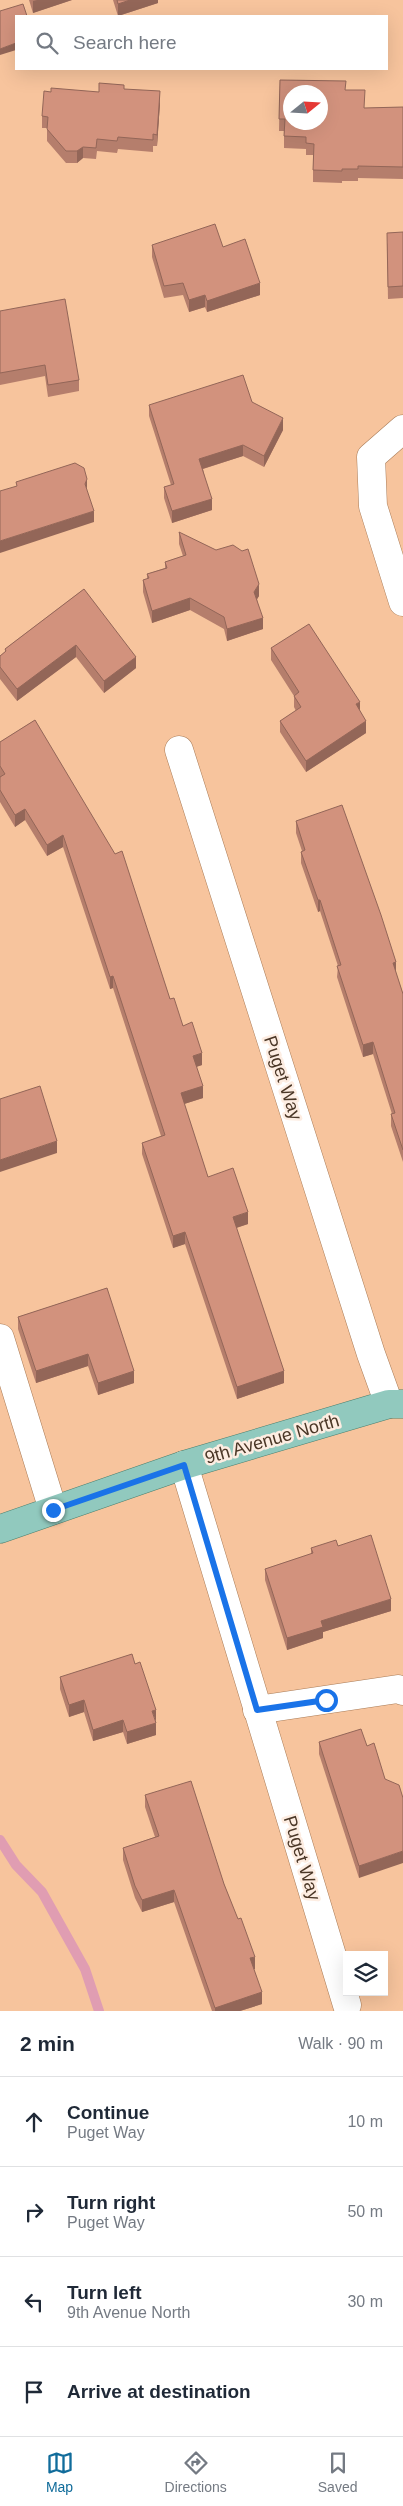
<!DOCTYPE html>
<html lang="en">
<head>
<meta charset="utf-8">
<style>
  :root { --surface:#fff; --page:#f2f2f3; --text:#1f2937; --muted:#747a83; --line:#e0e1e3; --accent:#116c9b }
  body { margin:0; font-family:Arial,sans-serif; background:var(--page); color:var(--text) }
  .controls { position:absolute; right:15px; bottom:15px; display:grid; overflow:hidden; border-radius:0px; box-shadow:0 5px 20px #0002 }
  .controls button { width:45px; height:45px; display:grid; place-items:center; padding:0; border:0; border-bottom:1px solid var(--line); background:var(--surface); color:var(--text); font:25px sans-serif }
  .compass { position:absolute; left:283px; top:85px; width:45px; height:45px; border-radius:50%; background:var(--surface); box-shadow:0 5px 20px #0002; rotate:72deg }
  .stop { position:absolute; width:15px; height:15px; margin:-11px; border:4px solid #1a73e8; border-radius:50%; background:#fff }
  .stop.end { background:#1a73e8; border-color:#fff; box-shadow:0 1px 5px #0008 }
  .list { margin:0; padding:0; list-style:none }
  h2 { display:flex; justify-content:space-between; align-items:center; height:65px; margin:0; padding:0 20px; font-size:21px }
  h2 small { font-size:16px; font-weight:400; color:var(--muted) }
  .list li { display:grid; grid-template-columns:32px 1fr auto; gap:15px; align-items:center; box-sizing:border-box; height:90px; padding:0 20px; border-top:1px solid var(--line) }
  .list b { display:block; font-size:19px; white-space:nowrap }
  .list p { margin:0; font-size:16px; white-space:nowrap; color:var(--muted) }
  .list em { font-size:16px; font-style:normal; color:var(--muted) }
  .icon { flex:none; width:28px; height:28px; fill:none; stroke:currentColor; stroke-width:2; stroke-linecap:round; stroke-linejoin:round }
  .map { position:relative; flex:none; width:403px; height:2011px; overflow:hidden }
  .search { position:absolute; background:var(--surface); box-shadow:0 5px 20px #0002; left:15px; right:15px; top:15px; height:55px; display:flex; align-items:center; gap:12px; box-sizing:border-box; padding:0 18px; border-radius:0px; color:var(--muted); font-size:19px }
  .sheet { height:425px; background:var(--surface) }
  nav { display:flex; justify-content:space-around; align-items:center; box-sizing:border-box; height:70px; border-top:1px solid var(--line); background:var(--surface); font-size:14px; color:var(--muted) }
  nav a { display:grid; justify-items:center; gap:2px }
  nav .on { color:var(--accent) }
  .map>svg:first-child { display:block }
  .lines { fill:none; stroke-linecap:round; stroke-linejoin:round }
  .stream { stroke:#e09db2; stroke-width:10 }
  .minor-casing { stroke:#aa7c57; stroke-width:29 }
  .major-casing { stroke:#497e6d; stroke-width:29 }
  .minor { stroke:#fff; stroke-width:28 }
  .major { stroke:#91c9be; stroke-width:28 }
  .wall { fill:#b57e6c }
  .shaded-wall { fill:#936658 }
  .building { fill:#d2927d; stroke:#936658; fill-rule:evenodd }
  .route { stroke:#1a73e8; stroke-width:6 }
  .labels { text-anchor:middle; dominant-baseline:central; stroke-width:5; stroke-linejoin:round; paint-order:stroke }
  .street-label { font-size:18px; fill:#4b3727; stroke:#fdede2 }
</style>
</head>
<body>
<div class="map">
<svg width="403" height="2011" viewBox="0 0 403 2011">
  <rect width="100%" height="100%" fill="#f7c49d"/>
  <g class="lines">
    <polyline class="stream" points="0,1840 16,1865 42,1892 85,1969 99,2011"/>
    <g class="minor-casing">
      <g id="minor">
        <polyline points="403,429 371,457 373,506 403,602"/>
        <polyline points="179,750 371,1354 389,1404"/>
        <polyline points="0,1338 53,1510"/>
        <polyline points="184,1465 347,2005"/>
        <polyline points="257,1710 398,1689 403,1691"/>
      </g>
    </g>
    <g class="major-casing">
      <polyline id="major" points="0,1529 184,1465 389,1404 403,1404"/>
    </g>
    <use href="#minor" class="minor"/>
    <use href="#major" class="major"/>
  </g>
  <g class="wall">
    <polygon points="29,0 72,0 33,13"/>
    <polygon points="113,0 158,0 158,3 118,16"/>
    <polygon points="280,80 346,90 364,108 403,107 403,179 358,178 358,181 342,181 342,183 313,182 313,155 306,155 306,149 284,148 284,131 279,131"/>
    <polygon points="124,89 160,103 157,146 153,146 153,152 118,149 117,153 97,151 96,159 83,158 77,163 66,163 47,141 47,128 42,128 42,116 51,92 99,92"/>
    <polygon points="403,232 403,298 388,299 387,244"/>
    <polygon points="152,245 223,247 260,295 207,312 205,307 189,312 183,295 164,298 152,257"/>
    <polygon points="0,311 79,380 79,391 48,397 45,376 0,385"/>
    <polygon points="252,402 283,430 264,467 243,456 203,469 212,510 172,523 164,498 164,487 171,485 149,416 149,405"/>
    <polygon points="179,532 259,596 257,599 263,629 227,641 224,629 190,610 152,623 143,592 143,580 147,579 147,574 165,568 165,562 183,556 179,544"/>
    <polygon points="84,589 136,668 104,693 76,657 17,701 0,679 0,656 5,652 5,649"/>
    <polygon points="271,648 360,711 366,733 306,772 280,732 280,721 296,711 294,707 294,696 271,660"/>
    <polygon points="35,720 202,1065 196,1067 203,1098 184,1104 208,1177 248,1224 236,1228 284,1383 237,1399 185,1244 173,1248 142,1154 142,1143 161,1136 113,988 110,989 63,847 47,856 25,820 15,827 0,802 0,742"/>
    <polygon points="296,821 396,973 403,994 403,1162 391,1126 391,1114 392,1114 373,1054 363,1057 337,977 338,966 320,911 318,912 301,863 301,852 302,851 296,833"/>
    <polygon points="107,1288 134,1383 98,1395 88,1366 36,1383 18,1329 18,1317"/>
    <polygon points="338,1546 391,1611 323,1632 323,1638 287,1650 265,1580 265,1569 311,1554 311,1548"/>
    <polygon points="60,1677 155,1722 156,1735 127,1744 123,1732 93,1741 84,1712 69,1717 60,1689"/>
    <polygon points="319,1742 367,1746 385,1779 359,1878 319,1754"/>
    <polygon points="145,1795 224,1884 255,1969 254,1969 262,2004 240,2011 212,2011 174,1902 142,1912 135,1898 123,1860 123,1848 155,1837 145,1807"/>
  </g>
  <g class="shaded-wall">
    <polygon points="37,0 72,0 33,13 33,1"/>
    <polygon points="130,0 158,0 158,3 118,16 118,4"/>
    <polygon points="16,43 16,50 0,55 0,49"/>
    <polygon points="160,91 160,103 157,146 157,135"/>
    <polygon points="83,147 83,158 77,163 77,151"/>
    <polygon points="260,283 260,295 207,312 207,301"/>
    <polygon points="205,295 205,307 189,312 189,300"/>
    <polygon points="283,418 283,430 264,467 264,456"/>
    <polygon points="243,445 243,456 199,470 199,459"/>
    <polygon points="87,479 87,490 85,484"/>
    <polygon points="212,499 212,510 172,523 172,511"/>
    <polygon points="94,511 94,522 0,553 0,541"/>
    <polygon points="259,584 259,596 254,604 254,592"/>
    <polygon points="190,598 190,610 152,623 152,611"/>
    <polygon points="263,618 263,629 227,641 227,629"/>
    <polygon points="76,645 76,657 17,701 17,689"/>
    <polygon points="136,657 136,668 104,693 104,681"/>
    <polygon points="360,702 360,714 356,704"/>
    <polygon points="366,721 366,733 306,772 306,761"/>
    <polygon points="25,809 25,820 15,827 15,815"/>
    <polygon points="63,835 63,847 47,856 47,845"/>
    <polygon points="318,900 320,900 320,911 318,912"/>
    <polygon points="396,962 396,974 393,963"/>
    <polygon points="113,976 113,988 110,989 110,977"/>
    <polygon points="373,1042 373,1054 363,1057 363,1045"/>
    <polygon points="202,1053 202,1065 193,1068 193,1056"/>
    <polygon points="203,1086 203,1098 181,1105 181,1093"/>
    <polygon points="57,1141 57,1153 0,1172 0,1160"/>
    <polygon points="248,1212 248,1224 233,1229 233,1217"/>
    <polygon points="185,1232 185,1244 173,1248 173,1236"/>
    <polygon points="88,1354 88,1366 36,1383 36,1371"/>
    <polygon points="134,1371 134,1383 98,1395 98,1383"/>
    <polygon points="284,1371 284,1383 237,1399 237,1387"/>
    <polygon points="391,1599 391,1611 323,1632 323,1638 287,1650 287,1638 321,1621"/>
    <polygon points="84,1700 84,1712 69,1717 69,1705"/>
    <polygon points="156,1710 156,1722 152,1711"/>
    <polygon points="123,1720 123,1732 93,1741 93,1730"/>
    <polygon points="156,1723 156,1735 127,1744 127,1732"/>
    <polygon points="403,1851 403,1863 359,1878 359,1866"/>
    <polygon points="174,1890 174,1902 142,1912 142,1900"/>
    <polygon points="255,1957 255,1969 250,1970 250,1958"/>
    <polygon points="262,1992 262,2004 240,2011 215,2011 215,2008"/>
  </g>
  <g class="building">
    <polygon points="117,0 130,0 118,4"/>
    <polygon points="23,4 27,16 16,16 16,43 0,49 0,11"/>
    <path d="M280 80 346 81 345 90H365L364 108 403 107V167L358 166V169H342V171L313 170 314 144 306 143V137L284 136 285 119H279ZM290 92H320V122H290Z"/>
    <polygon points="99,83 124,85 124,89 160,91 157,135 153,134 153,140 118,137 117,141 97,139 96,148 83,147 77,151 66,151 47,129 48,117 42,116 44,91 51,92 51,88 99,92"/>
    <polygon points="215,224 223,247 245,239 260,283 207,301 205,295 189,300 183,283 164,286 152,245"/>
    <polygon points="403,232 403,286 388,287 387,233"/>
    <polygon points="65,299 79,380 48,385 45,365 0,373 0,311"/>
    <polygon points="243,375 252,402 283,418 264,456 243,445 199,459 212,499 172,511 164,487 174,484 149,405"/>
    <polygon points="75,463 84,468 87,479 85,484 94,511 0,541 0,491 17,486 16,482"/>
    <polygon points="179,532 216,550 233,545 242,551 248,549 259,584 254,592 263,618 227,629 224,617 190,598 152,611 143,580 149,578 147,574 167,568 165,562 186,555"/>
    <polygon points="84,589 136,657 104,681 76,645 17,689 0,667 0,656 6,651 5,649"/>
    <polygon points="309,624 360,702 356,704 366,721 306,761 280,721 301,707 294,696 299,692 271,648"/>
    <polygon points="35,720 115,854 122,851 170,999 174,998 183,1026 192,1022 202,1053 193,1056 203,1086 181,1093 208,1177 233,1168 248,1212 233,1217 284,1371 237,1387 185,1232 173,1236 142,1143 165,1135 113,976 110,977 63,835 47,845 25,809 15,815 0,790 0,777 5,774 0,766 0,742"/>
    <polygon points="342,805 381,915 396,962 393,963 403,994 403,1150 391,1114 395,1113 373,1042 363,1045 337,966 341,965 320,900 318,900 301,852 305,850 296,821"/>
    <polygon points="40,1086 57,1141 0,1160 0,1099"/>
    <polygon points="107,1288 134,1371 98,1383 88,1354 36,1371 18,1317"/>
    <polygon points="371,1535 391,1599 321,1621 323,1627 287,1638 265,1569 313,1553 311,1548 336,1540 338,1546"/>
    <polygon points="132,1654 135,1664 140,1662 156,1710 152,1711 156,1723 127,1732 123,1720 93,1730 84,1700 69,1705 60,1677"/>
    <polygon points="361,1729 367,1746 374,1743 385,1779 399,1785 403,1798 403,1851 359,1866 319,1742"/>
    <polygon points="191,1781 224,1884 238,1919 241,1918 255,1957 250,1958 262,1992 215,2008 174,1890 142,1900 135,1886 123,1848 159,1836 145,1795"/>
  </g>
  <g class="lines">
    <polyline class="route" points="53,1510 184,1465 257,1710 326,1700"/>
  </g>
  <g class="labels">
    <g class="street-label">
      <text transform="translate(283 1078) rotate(72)">Puget Way</text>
      <text transform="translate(272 1439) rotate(-16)">9th Avenue North</text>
      <text transform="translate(302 1858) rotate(73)">Puget Way</text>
    </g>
  </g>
</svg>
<div class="controls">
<button><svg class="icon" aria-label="layers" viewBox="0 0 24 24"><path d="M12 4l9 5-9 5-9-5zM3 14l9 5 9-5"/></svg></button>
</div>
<svg class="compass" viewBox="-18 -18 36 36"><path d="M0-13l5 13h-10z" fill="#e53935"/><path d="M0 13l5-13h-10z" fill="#747a83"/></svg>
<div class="stop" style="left:326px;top:1700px"></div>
<div class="stop end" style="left:53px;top:1510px"></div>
<div class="search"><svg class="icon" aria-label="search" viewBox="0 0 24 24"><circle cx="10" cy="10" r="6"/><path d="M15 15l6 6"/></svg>Search here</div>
</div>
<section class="sheet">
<h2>2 min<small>Walk · 90 m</small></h2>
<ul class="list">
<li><svg class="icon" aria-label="ahead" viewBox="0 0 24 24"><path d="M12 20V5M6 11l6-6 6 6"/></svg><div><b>Continue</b><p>Puget Way</p></div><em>10 m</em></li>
<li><svg class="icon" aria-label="right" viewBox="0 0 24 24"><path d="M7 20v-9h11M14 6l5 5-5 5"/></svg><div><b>Turn right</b><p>Puget Way</p></div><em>50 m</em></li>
<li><svg class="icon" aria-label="left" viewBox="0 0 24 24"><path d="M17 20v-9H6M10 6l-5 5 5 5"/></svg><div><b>Turn left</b><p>9th Avenue North</p></div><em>30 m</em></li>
<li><svg class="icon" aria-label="arrive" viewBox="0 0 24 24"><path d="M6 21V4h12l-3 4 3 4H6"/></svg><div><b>Arrive at destination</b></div></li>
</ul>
</section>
<nav>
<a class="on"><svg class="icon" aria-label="map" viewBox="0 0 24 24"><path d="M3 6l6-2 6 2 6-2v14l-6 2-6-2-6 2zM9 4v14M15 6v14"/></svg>Map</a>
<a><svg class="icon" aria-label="directions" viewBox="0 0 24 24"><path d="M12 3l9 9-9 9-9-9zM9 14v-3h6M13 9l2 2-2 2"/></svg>Directions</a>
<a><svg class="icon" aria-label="saved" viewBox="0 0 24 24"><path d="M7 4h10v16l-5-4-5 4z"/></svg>Saved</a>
</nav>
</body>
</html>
